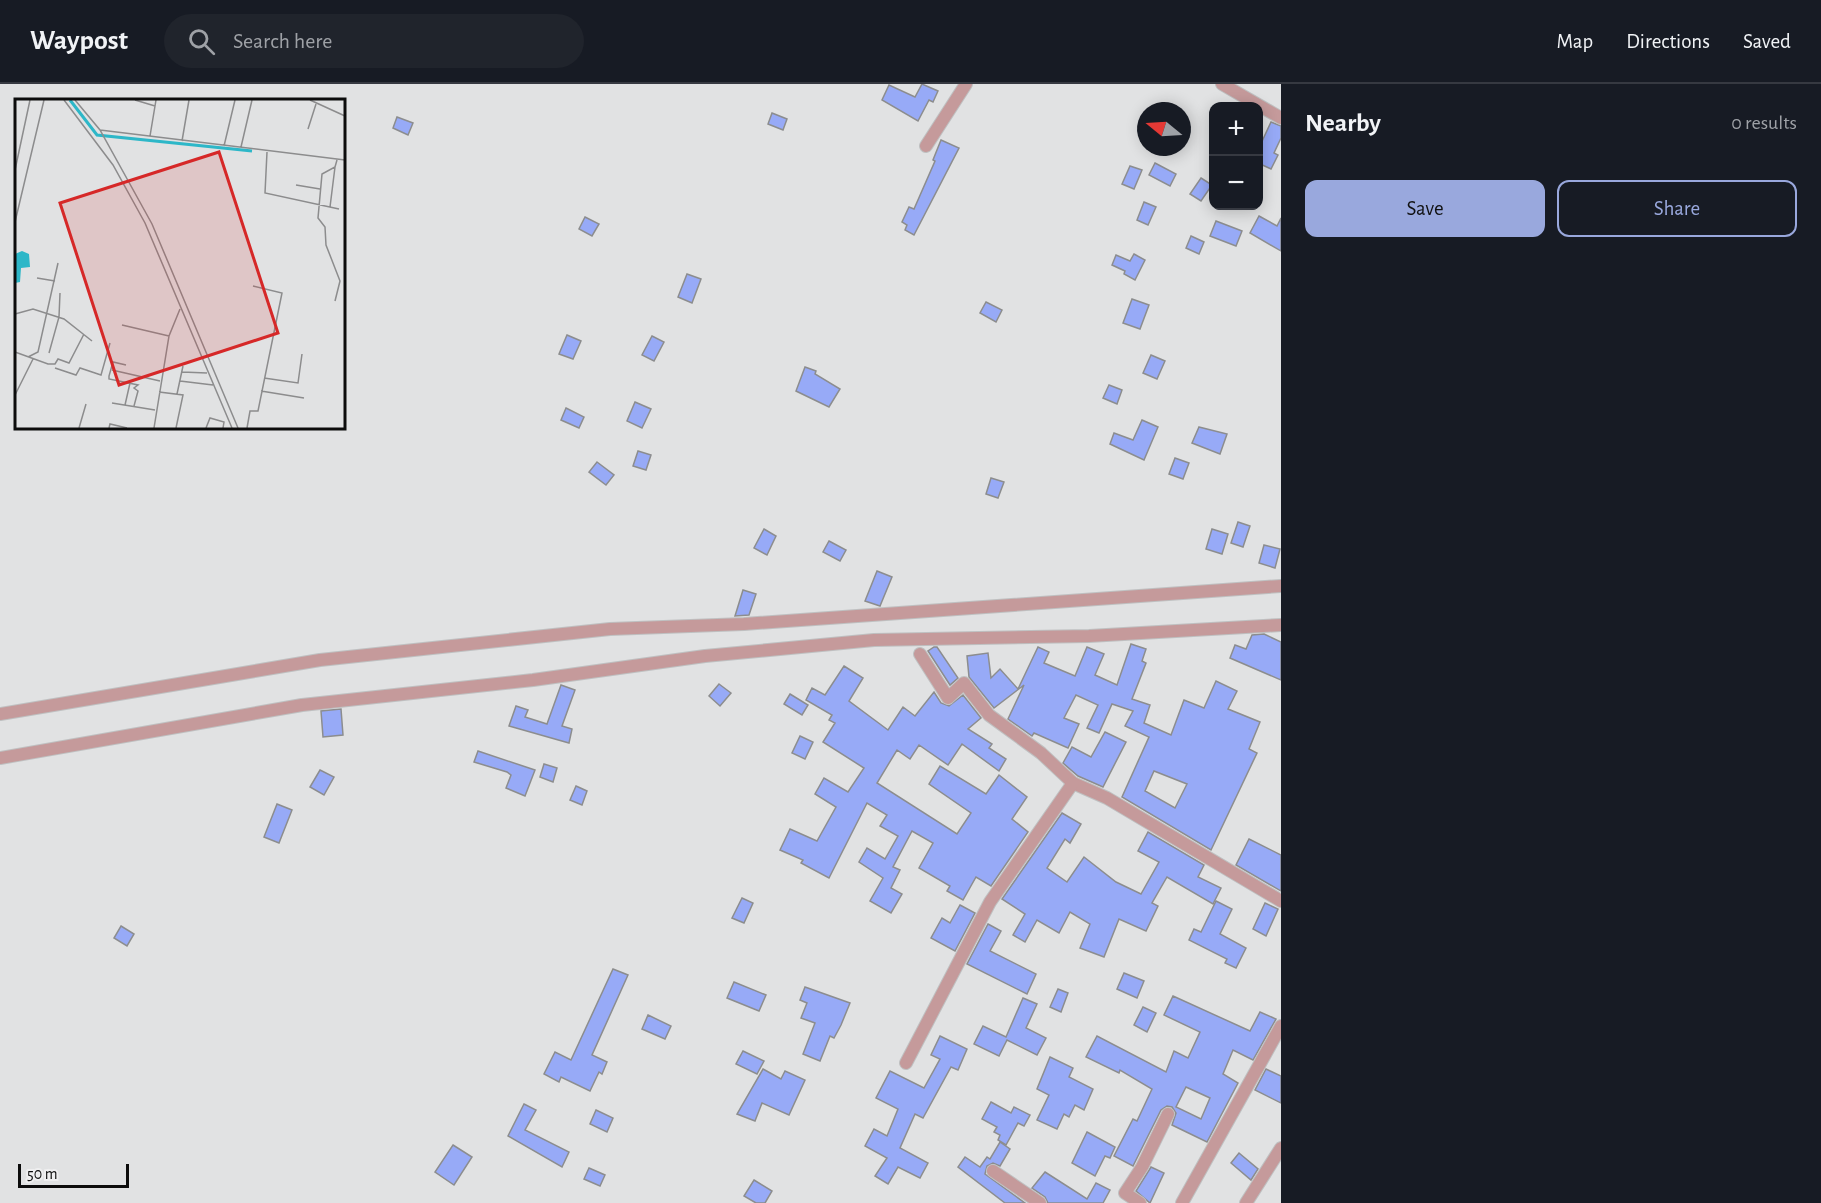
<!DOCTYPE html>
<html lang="en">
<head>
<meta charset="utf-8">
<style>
  :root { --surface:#171b24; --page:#20242c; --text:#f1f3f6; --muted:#9ea1a6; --line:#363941; --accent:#99a8dd }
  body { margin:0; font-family:"Alegreya Sans",sans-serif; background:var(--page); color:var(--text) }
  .controls { position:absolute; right:18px; top:18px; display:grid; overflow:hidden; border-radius:12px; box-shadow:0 3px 15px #0003 }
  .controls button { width:54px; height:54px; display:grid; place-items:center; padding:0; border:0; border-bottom:2px solid var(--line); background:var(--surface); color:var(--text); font:30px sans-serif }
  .compass { position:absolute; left:1137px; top:18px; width:54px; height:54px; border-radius:50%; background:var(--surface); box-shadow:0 3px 15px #0003; rotate:288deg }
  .scale { position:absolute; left:18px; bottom:15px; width:111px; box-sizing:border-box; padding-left:6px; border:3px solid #0c0c0c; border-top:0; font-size:16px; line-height:21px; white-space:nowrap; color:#0c0c0c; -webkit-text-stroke:4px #efeff0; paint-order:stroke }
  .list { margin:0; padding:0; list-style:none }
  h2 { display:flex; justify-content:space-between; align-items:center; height:78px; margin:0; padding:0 24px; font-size:26px }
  h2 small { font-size:20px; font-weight:400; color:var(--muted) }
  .actions { display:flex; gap:12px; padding:18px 24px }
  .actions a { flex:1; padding:14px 0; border:2px solid var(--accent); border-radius:12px; text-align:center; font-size:21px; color:var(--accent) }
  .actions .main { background:var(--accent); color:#111 }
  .icon { flex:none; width:33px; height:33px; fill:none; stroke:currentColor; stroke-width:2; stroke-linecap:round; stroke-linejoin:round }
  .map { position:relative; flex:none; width:1281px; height:1119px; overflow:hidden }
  header { display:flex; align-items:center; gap:36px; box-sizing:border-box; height:84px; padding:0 30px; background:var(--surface); border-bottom:2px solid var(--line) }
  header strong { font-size:28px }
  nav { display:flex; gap:33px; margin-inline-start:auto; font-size:21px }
  .search { width:420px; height:54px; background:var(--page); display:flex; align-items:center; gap:15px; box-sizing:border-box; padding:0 21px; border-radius:33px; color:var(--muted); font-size:22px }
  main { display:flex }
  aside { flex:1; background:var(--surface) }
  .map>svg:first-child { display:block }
  .building { fill:#97aaf7; stroke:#8c8d8e; stroke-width:1.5; fill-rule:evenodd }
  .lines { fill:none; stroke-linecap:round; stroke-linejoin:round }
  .minor-casing { stroke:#bfc0c1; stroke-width:14 }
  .minor { stroke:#c59a9b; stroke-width:12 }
  .inset-river { fill:none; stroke:#2db7c8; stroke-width:3 }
  .inset-road { fill:none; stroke:#8c8c8d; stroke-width:1.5 }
  .view { fill:#d62828; fill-opacity:0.15; stroke:#d62828; stroke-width:3 }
  .inset-edge { fill:none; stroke:#0c0c0c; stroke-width:3 }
</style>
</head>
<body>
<header>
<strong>Waypost</strong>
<div class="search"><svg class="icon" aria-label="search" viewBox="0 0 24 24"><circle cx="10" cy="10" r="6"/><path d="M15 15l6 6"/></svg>Search here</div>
<nav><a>Map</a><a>Directions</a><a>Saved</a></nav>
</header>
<main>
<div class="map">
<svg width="1281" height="1119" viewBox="0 0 1281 1119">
  <rect width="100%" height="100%" fill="#e1e2e3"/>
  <g class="building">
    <polygon points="922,0 938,7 933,18 929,16 918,37 882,16 889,1 915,13"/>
    <polygon points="772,29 787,35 783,46 768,40"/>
    <polygon points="397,33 413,39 408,51 393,44"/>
    <polygon points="1271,38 1281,42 1281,54 1274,69 1278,71 1271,85 1258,79 1258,66"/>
    <polygon points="941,56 959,64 914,151 905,146 907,141 902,138 909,123 914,125 935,77 933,76"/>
    <polygon points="1155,79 1176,90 1170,102 1149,91"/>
    <polygon points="1130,82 1142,86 1134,105 1122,100"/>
    <polygon points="1201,94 1212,101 1201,117 1190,110"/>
    <polygon points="1144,118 1156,123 1148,141 1137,136"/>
    <polygon points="1259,132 1277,142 1281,134 1281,167 1250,149"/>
    <polygon points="585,133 599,140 592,152 579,145"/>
    <polygon points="1216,137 1242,147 1236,162 1210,152"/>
    <polygon points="1191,152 1204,158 1199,170 1186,164"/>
    <polygon points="1134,170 1145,176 1135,196 1124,190 1125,187 1112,181 1116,171 1130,177"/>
    <polygon points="687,190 701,195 692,219 678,213"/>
    <polygon points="1132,215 1149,221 1140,245 1123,239"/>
    <polygon points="986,218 1002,226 996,238 980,229"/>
    <polygon points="567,251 581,257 573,275 559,270"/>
    <polygon points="652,252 664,258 654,277 642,271"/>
    <polygon points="1151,271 1165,277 1157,295 1143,289"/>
    <polygon points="805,283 816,287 815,290 840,305 829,323 796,307"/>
    <polygon points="1109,301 1122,306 1117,320 1103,314"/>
    <polygon points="635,318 651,325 642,344 627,337"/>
    <polygon points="566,324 584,333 579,344 561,336"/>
    <polygon points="1142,336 1158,343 1144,376 1110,360 1114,349 1133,356"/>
    <polygon points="1199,343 1227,350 1220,370 1192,359"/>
    <polygon points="638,367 651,371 646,386 633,382"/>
    <polygon points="1175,374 1189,379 1183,395 1169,390"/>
    <polygon points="597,378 614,391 606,401 589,388"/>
    <polygon points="991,394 1004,398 998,414 986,410"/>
    <polygon points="1238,438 1250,442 1243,463 1231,459"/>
    <polygon points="764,445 776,452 767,471 754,464"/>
    <polygon points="1212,445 1228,450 1222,470 1206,465"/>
    <polygon points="829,457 846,466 840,477 823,468"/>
    <polygon points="1264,461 1280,465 1275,484 1259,479"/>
    <polygon points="877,487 892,493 880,522 865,517"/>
    <polygon points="743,506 756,510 749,531 735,532"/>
    <polygon points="1264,550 1281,558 1281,596 1230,574 1235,561 1246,565 1252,551"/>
    <path d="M1131 560 1146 565 1142 577 1146 579 1132 615 1150 621 1144 639 1171 651 1184 616 1204 624 1216 597 1237 607 1228 625 1260 638 1249 665 1257 669 1211 766 1122 713 1149 653 1125 642 1133 627 1112 620 1099 649 1087 644 1098 621 1076 611 1064 634 1079 640 1068 664 1034 649 1032 652 1008 635 1024 601 994 624 969 593 967 572 988 569 991 594 1000 585 1018 605 1038 563 1049 568 1044 579 1075 592 1087 563 1104 570 1095 591 1117 601ZM1154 687 1187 700 1175 724 1145 707Z"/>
    <polygon points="934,563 937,563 958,594 950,601 928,567"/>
    <polygon points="844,582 863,594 849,617 888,646 903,623 915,632 934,608 941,619 949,622 963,611 981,634 968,645 992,660 989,664 1006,675 999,687 962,660 948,681 919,661 910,675 897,666 877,699 957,750 971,729 929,700 940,682 986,710 999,691 1027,713 1012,735 1028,748 991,802 976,793 963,816 947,807 950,802 919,784 933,759 912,747 893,783 900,786 891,804 902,810 891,829 870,817 883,794 859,778 867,764 885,775 898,752 880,742 887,731 867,719 829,794 801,779 803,776 780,766 790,745 817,757 836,723 815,710 824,694 848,708 864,684 823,658 835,639 829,636 832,631 806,616 812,604 825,611"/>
    <polygon points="719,600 731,609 720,622 709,612"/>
    <polygon points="561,601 575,606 562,642 572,645 569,659 509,642 516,622 528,626 525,633 547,640"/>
    <polygon points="790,610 808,621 802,631 784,620"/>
    <polygon points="341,625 343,651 323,653 321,627"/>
    <polygon points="1105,648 1126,658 1103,703 1078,692 1063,679 1072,663 1091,673"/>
    <polygon points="800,652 813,658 805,675 792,669"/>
    <polygon points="478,667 535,686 525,712 506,704 511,691 507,688 474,678"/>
    <polygon points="544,680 557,684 553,698 540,693"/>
    <polygon points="320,686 334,693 324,711 310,703"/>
    <polygon points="576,702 587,707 582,721 570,716"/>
    <polygon points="277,720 292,726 279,759 264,753"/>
    <polygon points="1062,729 1081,740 1070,759 1065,755 1047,784 1067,798 1084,773 1116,798 1141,810 1159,778 1138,767 1148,748 1204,781 1198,793 1221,804 1213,820 1167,793 1152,819 1158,822 1146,847 1119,835 1104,873 1080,864 1090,840 1070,828 1059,849 1037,836 1025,858 1013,851 1025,830 1002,815"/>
    <polygon points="1249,755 1281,771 1281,807 1236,781"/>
    <polygon points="742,814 753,819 744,839 732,834"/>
    <polygon points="1216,817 1232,825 1220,850 1246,864 1236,884 1225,879 1227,875 1189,856 1194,845 1201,848"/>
    <polygon points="1265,819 1278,825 1266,852 1253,845"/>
    <polygon points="960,821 975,829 955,867 931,854 942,834 950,839"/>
    <polygon points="988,840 1001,847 990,867 1036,890 1027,910 967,880"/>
    <polygon points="121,842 134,850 127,862 114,854"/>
    <polygon points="613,885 628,891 592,971 607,978 602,990 599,988 590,1007 561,993 559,998 544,990 555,968 571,976"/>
    <polygon points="1124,889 1144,897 1137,914 1117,905"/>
    <polygon points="734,898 766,911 759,927 727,914"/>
    <polygon points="805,903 850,919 841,941 834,954 830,952 820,977 803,970 815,939 801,934 807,919 800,916"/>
    <polygon points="1058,905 1068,909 1061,928 1050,923"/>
    <path d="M1173 912 1250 947 1260 928 1276 935 1253 976 1233 966 1223 990 1238 999 1207 1058 1172 1041 1176 1029 1172 1023 1167 1022 1161 1026 1133 1082 1114 1072 1133 1035 1137 1037 1152 1005 1120 986 1119 989 1086 973 1097 952 1166 988 1174 967 1188 974 1200 948 1164 931ZM1186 1003 1210 1014 1201 1035 1176 1023Z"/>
    <polygon points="1023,914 1037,920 1026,944 1046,954 1037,971 1007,956 999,972 974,960 983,942 1006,953"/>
    <polygon points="1143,923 1156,929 1147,948 1134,941"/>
    <polygon points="648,931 671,942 665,955 642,945"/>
    <polygon points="940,952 967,965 958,986 951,983 923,1034 915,1030 900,1064 928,1079 920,1094 898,1083 888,1100 875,1092 887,1074 865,1062 874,1045 887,1052 898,1025 876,1014 890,987 924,1004 940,975 931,971"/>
    <polygon points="743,967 764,977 757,990 736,980"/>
    <polygon points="1050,973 1073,984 1069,993 1093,1005 1084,1026 1075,1021 1069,1033 1064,1030 1057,1045 1037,1036 1049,1011 1037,1005"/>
    <polygon points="763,985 781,995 785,987 805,996 789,1031 762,1019 755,1037 737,1030"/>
    <polygon points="1266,985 1281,992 1281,1019 1255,1006"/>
    <polygon points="991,1018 1011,1029 1014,1023 1030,1031 1024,1042 1018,1039 1006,1061 998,1056 1000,1051 994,1048 997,1043 982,1035"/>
    <polygon points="524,1020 536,1026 525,1046 569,1068 562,1083 508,1052"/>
    <polygon points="596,1026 613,1034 607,1048 590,1040"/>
    <polygon points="1087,1048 1115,1063 1110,1074 1105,1072 1095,1092 1072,1079"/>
    <polygon points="1000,1058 1010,1065 1000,1082 993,1079 987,1082 985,1090 1025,1119 1005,1119 958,1083 965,1073 980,1083 987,1073 990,1075"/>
    <polygon points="453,1061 472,1073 454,1101 435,1088"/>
    <polygon points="1239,1069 1258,1085 1251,1096 1231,1079"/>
    <polygon points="1151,1083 1164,1089 1150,1119 1136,1107"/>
    <polygon points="589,1084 605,1091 600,1102 584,1095"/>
    <polygon points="1045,1088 1087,1115 1096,1099 1110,1106 1103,1119 1048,1119 1045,1113 1032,1104"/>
    <polygon points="754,1096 772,1107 765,1119 756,1119 744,1112"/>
  </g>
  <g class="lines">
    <g class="minor-casing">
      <g id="minor">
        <polyline points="1222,0 1281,34"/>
        <polyline points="926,62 966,0"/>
        <polyline points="920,570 948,614 964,599 989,631 1041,669 1073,699 1107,714 1281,817"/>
        <polyline points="0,630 320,576 610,545 744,540 1281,502"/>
        <polyline points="0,674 302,621 533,596 705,572 874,556 1089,552 1281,541"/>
        <polyline points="906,979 990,818 1073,699"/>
        <polyline points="993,1087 1040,1119"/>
        <polyline points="1140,1119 1125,1109 1142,1083 1168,1030"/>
        <polyline points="1182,1119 1281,942"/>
        <polyline points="1246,1119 1281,1064"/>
      </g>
    </g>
    <use href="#minor" class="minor"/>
  </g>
  <g transform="translate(15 15)">
    <rect width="330" height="330" fill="#e1e2e3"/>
    <path d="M7 152 14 155 15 168 6 169 5 183 0 184V155Z" fill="#2db7c8"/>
    <path class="inset-river" d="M55 1 82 36 237 52"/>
    <path class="inset-road" d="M49 1 98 66 130 124 217 329M60 1 85 31 137 125 223 329M120 1 140 7M295 1 330 17M293 30 301 5M85 31 330 61M135 37 141 1M167 42 174 1M209 47 220 1M226 48 237 1M252 53 250 94 324 110M0 71 15 1M281 86 305 90M315 108 320 68M0 123 29 1M22 179 40 182M320 202 325 182 311 146 310 128 303 119 307 75 320 68 322 61M0 215 18 210 49 220 77 242M107 226 154 237M0 253 33 265H40L43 260 54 264 69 235M34 254 44 218 45 194M13 258 23 253 43 164M111 266 98 263 94 277V280L123 286 119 289 123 292 119 307M40 269 61 276 65 269 86 276 95 244M97 271 145 282M167 273 192 274M249 279 283 284 287 255M165 282 198 286M246 292 289 299M144 293 168 296 161 329M162 295 168 267M0 296 18 260M97 304 140 311M110 306 115 284M64 329 71 305M94 329 95 325 112 329M139 329 154 237 165 210M191 329 195 319 209 323 208 329M232 329 235 312H243L267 194 238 187"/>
    <path class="view" d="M204 53 263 234 104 286 45 104Z"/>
    <rect width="330" height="330" class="inset-edge"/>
  </g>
</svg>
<div class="controls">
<button>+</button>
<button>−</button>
</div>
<svg class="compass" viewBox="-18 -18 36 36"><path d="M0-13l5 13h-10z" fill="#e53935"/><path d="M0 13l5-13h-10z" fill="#9ea1a6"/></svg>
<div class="scale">50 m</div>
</div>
<aside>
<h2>Nearby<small>0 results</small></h2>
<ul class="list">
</ul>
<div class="actions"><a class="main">Save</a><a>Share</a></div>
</aside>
</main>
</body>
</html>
